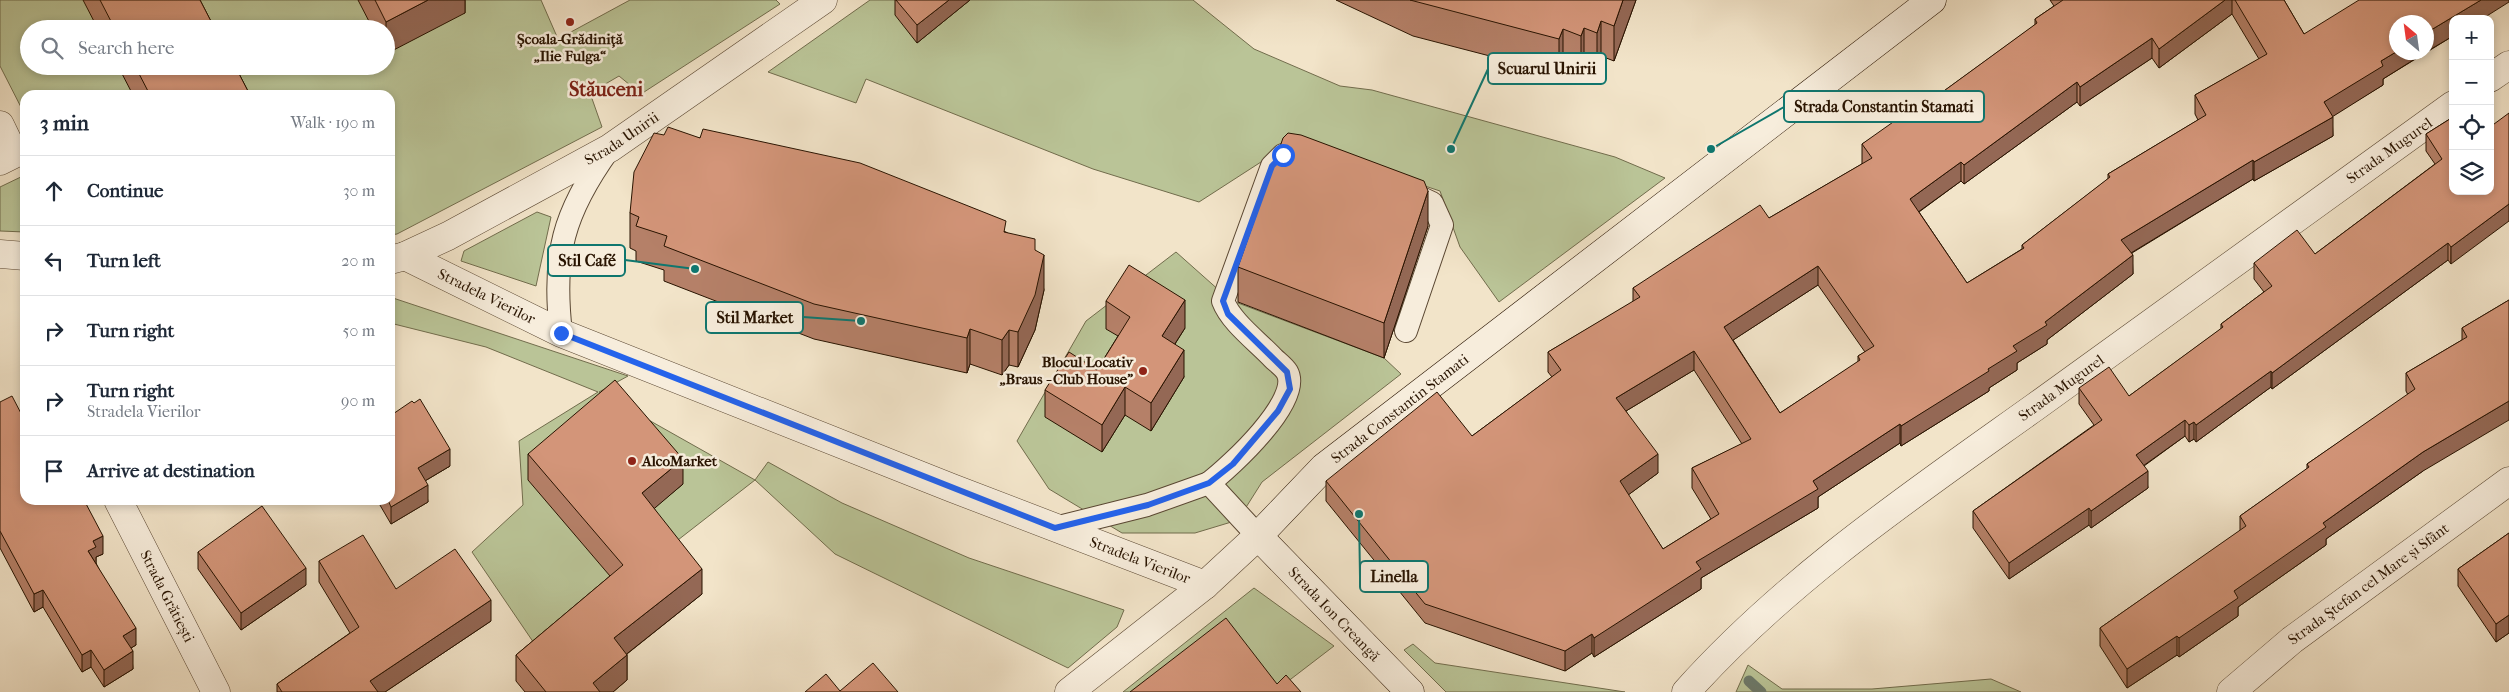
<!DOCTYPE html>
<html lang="en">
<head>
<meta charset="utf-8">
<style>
  :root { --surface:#fff; --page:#f6f6f7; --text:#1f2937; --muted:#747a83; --line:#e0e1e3 }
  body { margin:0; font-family:"IM FELL French Canon",serif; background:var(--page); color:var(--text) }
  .controls { position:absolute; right:15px; top:15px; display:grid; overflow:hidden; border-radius:10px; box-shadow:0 2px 8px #0003 }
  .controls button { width:45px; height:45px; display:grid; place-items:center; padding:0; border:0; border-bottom:1px solid var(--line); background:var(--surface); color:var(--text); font:25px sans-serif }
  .compass { position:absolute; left:2389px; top:15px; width:45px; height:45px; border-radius:50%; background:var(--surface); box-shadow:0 2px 8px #0003; rotate:331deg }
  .stop { position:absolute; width:15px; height:15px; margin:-11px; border:4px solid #2563eb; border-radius:50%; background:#fff }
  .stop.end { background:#2563eb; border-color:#fff; box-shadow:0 1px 5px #0008 }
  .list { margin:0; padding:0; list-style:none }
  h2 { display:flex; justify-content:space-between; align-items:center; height:65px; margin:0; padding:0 20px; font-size:21px }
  h2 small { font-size:16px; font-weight:400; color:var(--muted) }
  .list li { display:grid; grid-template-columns:32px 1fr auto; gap:15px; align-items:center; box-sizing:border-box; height:70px; padding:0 20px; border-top:1px solid var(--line) }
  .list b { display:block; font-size:19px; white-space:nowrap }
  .list p { margin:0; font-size:16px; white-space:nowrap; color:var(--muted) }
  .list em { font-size:16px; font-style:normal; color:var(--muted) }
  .icon { flex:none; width:28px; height:28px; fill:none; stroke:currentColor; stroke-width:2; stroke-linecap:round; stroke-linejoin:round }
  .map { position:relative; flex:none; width:2509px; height:692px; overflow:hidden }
  .search { position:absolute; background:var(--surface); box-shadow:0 2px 8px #0003; left:20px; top:20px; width:375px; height:55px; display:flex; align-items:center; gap:12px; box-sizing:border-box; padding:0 18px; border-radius:28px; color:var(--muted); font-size:19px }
  .panel { position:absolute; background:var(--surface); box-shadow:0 2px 8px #0003; left:20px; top:90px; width:375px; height:415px; border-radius:15px }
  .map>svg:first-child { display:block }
  .green { fill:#bac497; stroke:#716c4c; fill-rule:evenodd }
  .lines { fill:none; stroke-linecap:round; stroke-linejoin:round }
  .stream { stroke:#6d7a6b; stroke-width:11 }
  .lane-casing { stroke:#5a4732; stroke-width:24 }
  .street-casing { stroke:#5a4732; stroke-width:29 }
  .secondary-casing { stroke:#281300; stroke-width:29 }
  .lane { stroke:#f7eddc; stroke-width:22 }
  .street { stroke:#f7eddc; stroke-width:28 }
  .secondary { stroke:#f7eddc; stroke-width:28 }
  .wall { fill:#b58068; stroke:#281300; fill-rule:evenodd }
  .shaded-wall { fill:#946855; stroke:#281300 }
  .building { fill:#d39579; stroke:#281300; fill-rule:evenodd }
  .route { stroke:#2563eb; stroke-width:6 }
  .poi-dot { fill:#8f2418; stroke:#f7eddc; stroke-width:2 }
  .labels { text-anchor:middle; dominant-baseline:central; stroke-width:5; stroke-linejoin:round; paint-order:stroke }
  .poi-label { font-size:15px; font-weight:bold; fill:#281300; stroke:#f7eddc }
  .street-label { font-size:15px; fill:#281300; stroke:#f7eddc }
  .district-label { font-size:20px; font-weight:bold; fill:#7a1f14; stroke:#f7eddc }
  .leader { fill:none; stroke:#0f766e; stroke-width:2 }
  .callout-dot { fill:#0f766e; stroke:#f7eddc; stroke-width:2 }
  .callout { fill:#f7eddc; stroke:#0f766e; stroke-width:2 }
  .callout-label { font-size:16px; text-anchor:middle; font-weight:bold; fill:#281300 }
</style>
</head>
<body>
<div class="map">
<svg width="2509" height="692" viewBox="0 0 2509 692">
  <rect width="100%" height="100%" fill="#f2e4c9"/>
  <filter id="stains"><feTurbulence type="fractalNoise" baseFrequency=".004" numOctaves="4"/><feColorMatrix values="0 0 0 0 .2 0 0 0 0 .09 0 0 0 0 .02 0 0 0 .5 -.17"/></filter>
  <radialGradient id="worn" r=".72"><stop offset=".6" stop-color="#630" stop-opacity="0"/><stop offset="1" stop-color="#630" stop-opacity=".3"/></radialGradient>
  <g class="green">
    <path d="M0 0H541L558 39 630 0H776L780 4 641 94 619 76 590 93 602 127 397 234 390 235V95H25V115L0 66ZM29 29H386V66H29Z"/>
    <polygon points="870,0 1193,0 1254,49 1340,86 1372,90 1615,157 1665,178 1499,302 1460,247 1440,191 1292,142 1199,202 1093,169 866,79 856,103 768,72"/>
    <polygon points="25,175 25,232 0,231 0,187"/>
    <polygon points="537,212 551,217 536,286 461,261 464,251"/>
    <polygon points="1176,252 1230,300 1384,358 1401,374 1262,482 1238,520 1195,533 1122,533 1049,489 1017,441 1086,321"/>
    <polygon points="390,297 628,376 599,392 755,480 768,462 842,503 969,558 1124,610 1117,627 1068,668 835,554 755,480 538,649 472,552 523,505 519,441 598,392 486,347 390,323"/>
    <polygon points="1254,588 1334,646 1274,692 1123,692"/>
    <polygon points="1413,644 1435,663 1625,692 1446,692 1404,650"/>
    <polygon points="1748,665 1782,689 1872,689 1991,679 2021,692 1736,692"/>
  </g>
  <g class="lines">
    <polyline class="stream" points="1749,681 1761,692"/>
    <g class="lane-casing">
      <g id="lane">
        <polyline points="1400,188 1432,203 1442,225 1406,331"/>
        <path d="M561 333C552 255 563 213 609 149"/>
        <polyline points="1055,528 1147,505 1209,483"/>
        <path d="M1258 536 1209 483C1230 467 1303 400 1287 372 1284 367 1277 362 1273 358 1257 341 1231 322 1223 301L1272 166 1283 155 1301 156"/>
      </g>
    </g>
    <g class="street-casing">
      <g id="street">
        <polyline points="2490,78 2509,65"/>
        <polyline points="0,125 14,154 0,161"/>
        <polyline points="0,254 25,256"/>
        <path id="s1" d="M405 256 561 333 952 488 1205 585"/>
        <path id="s2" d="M394 259 405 256 448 236 610 148 823 0"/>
        <path id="s3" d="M118 500 216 692"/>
        <polyline points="1069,692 1205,585 1258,536"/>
        <path id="s4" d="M1686 692C1786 580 1913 494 2035 407 2174 306 2313 205 2453 105"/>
        <path id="s5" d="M2231 692 2292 640 2509 481"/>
      </g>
    </g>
    <g class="secondary-casing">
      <g id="secondary">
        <path id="s6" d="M1410 692 1258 536 1324 467 1932 0"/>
      </g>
    </g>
    <use href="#lane" class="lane"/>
    <use href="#street" class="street"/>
    <use href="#secondary" class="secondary"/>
  </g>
  <g class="wall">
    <polygon points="83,0 200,0 215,29 98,29"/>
    <polygon points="358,0 465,0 465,13 386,29 373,29"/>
    <polygon points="895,0 970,0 917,43 895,15"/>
    <polygon points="1336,0 1636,0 1614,61 1601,56 1597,68 1584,63 1581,71 1563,64 1559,74 1413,36"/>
    <path d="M2050 0H2284L2304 34 2453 19V36L2383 79V85L2332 116 2333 136 2254 181 2253 179 2132 253 2133 274 2047 340V344L2017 363V370L1989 388V391L1901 446 1900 443 1818 497V508L1701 578V589L1594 657 1592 653 1565 671 1425 623 1326 501V481L1472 436 1552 377 1548 372V352L1633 302V288L1769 218 1862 164V144L1915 112 2035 25V19L2054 6ZM2232 14 2259 59 2195 95V114L2198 120 2108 174V179L2022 245V249L1967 283 1919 212 1961 181 1964 184 2077 102 2080 106 2152 58 2159 68ZM1818 285 1865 352 1858 356V362L1780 413 1733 340ZM1694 370 1742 444 1692 468V488L1711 519 1663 549 1628 495 1658 473 1626 411Z"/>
    <polygon points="118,66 235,66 250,95 133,95"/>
    <polygon points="2453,117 2451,264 2448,260 2272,389 2271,387 2196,442 2194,439 2189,442 2185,436 2144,466 2148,488 2091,528 2089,525 2009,579 1973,528 1973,511 2094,425 2079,404 2079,388 2129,396 2221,329 2221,324 2264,292 2254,279 2254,263 2315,254 2435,164 2426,151 2426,134"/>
    <polygon points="664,135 700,138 1006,232 1035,250 1044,290 1035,330 1018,367 1009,365 1002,375 970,364 967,373 814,339 664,281 664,270 636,261 636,251 630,248 630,213"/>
    <polygon points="1428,226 1384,358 1238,302 1238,267"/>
    <polygon points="2509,300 2423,471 2326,539 2326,545 2238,607 2238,616 2179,657 2177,655 2127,688 2100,646 2100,628 2240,531 2240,516 2307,469 2307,464 2408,395 2406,391 2406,373 2462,340 2462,328"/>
    <polygon points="1106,301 1185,328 1175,344 1184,377 1151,431 1125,415 1102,452 1045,417 1045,390 1097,370 1118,336 1106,329"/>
    <polygon points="0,402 25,500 103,554 96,557 96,563 136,645 131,648 133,669 104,687 91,667 82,672 43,607 34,612 0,548"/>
    <polygon points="528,454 683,484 654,508 702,594 627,654 627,680 613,692 525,692 516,681 516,655 610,576 528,480"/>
    <polygon points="450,466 425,481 428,502 391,524 377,500 390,500"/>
    <polygon points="2509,533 2509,633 2496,642 2458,586 2458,569"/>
    <polygon points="198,552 306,585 241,630 198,569"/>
    <polygon points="319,561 396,589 491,621 385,692 277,692 277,684 350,633 319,582"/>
  </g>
  <g class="shaded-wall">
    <polygon points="428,0 465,0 465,13 386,54 386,22"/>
    <polygon points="949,0 970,0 917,43 917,25"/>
    <polygon points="1623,0 1636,0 1614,61 1614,26"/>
    <polygon points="2225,0 2232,0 2232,14 2159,68 2159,49"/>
    <polygon points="2481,0 2509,0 2509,2 2482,19 2453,19 2453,36 2426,52 2426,33"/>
    <polygon points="1601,21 1601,56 1597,68 1597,33"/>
    <polygon points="1584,28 1584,63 1581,71 1581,36"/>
    <polygon points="1563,29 1563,64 1559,74 1559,39"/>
    <polygon points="2152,38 2152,58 2080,106 2080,87"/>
    <polygon points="2396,52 2426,52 2383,79 2383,85 2324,122 2324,102 2381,61"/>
    <polygon points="2077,82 2077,102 1964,184 1964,165"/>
    <polygon points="2333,117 2333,136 2254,181 2254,162"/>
    <polygon points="2253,160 2253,179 2121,259 2121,240"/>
    <polygon points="1961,162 1961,181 1910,218 1910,199"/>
    <polygon points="1428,191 1428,226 1384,358 1384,323"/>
    <polygon points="2509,204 2509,221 2451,264 2451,247"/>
    <polygon points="2448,243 2448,260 2272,389 2272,373"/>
    <polygon points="1044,255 1044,290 1035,330 1018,367 1018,332"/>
    <polygon points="2133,255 2133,274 2047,340 2047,344 2017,363 2017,370 1989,388 1989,391 1901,446 1901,426 1988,369 2013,346 2045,322"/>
    <polygon points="1818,266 1818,285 1724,346 1724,327"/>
    <polygon points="1185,300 1185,328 1162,364 1162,336"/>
    <polygon points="970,329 970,364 967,373 967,338"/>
    <polygon points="1009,330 1009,365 1002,375 1002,340"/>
    <polygon points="1184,350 1184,377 1151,431 1151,403"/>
    <polygon points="1694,351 1694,370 1616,417 1616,398"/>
    <polygon points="2271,371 2271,387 2196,442 2196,425"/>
    <polygon points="1125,387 1125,415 1102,452 1102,425"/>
    <polygon points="2509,401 2509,420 2423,471 2326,539 2326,545 2238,607 2238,616 2179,657 2179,638 2234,591 2323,523 2423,452"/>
    <polygon points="2185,420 2185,436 2136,471 2136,455"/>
    <polygon points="2194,422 2194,439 2189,442 2189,425"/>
    <polygon points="1900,424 1900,443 1818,497 1818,508 1701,578 1701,589 1594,657 1594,638 1696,562 1813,481"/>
    <polygon points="450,449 450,466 418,485 418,468"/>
    <polygon points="1658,454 1658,473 1620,501 1620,481"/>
    <polygon points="683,459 683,484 642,519 642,493"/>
    <polygon points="2148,471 2148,488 2091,528 2091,511"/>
    <polygon points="428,485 428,502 391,524 391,507"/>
    <polygon points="2089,508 2089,525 2009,579 2009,563"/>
    <polygon points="103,536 103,554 96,557 96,564 88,551 93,541"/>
    <polygon points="306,568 306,585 241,630 241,613"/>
    <polygon points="702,569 702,594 614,664 614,638"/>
    <polygon points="43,590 43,607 34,612 34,594"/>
    <polygon points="491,600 491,621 385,692 370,692 370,681"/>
    <polygon points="2509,615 2509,633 2496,642 2496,624"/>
    <polygon points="136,628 136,645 123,653 123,636"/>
    <polygon points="1592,634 1592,653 1565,671 1565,651"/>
    <polygon points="2177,636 2177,655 2127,688 2127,669"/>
    <polygon points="91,650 91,667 82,672 82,655"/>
    <polygon points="133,651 133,669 104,687 104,670"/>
    <polygon points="627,655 627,680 613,692 593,692 593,683"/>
  </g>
  <g class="building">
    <polygon points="100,0 200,0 215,29 115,29"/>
    <polygon points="375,0 428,0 386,22"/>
    <polygon points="896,0 949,0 917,25"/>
    <polygon points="1410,0 1623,0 1614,26 1601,21 1597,33 1584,28 1581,36 1563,29 1559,39"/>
    <path d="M2063 0H2225L2159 49 2152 38 2080 87 2077 82 1964 165 1961 162 1910 199 1967 283 2024 248 2022 245 2110 177 2108 174 2206 115 2195 95 2267 54 2235 0H2284L2304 34 2359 0H2481L2426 33V22H2396V52L2381 61 2383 66 2324 102 2333 117 2254 162 2253 160 2121 240 2133 255 2045 322 2047 325 2013 346 2017 351 1988 369 1989 371 1901 426 1900 424 1813 481 1818 489 1696 562 1701 569 1594 638 1592 634 1565 651 1425 604 1326 481 1437 392 1472 436 1561 370 1548 352 1640 297 1633 288 1760 205 1769 218 1872 158 1862 144 1913 108 1915 112 2037 23 2035 19ZM1818 266 1874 346 1858 356 1860 360 1780 413 1724 327ZM1694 351 1751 439 1692 468 1719 514 1663 549 1620 481 1658 454 1616 398Z"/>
    <polygon points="135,66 235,66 250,95 150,95"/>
    <polygon points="2509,113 2509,204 2451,247 2448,243 2272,373 2271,371 2196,425 2194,422 2189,425 2185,420 2136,455 2148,471 2091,511 2089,508 2009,563 1973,511 2102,420 2079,388 2109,367 2129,396 2223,327 2221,324 2272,286 2254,263 2297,230 2315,254 2442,159 2426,134 2453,117 2453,191 2490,191 2490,127"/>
    <polygon points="668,127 700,138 703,129 860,163 1006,221 1004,232 1035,239 1035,250 1044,255 1035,295 1018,332 1009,330 1002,340 970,329 967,338 814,304 664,246 667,236 636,226 639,217 630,213 634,172 654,133 664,135"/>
    <polygon points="1288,133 1301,135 1424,181 1428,191 1384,323 1238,267 1283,138"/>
    <polygon points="1129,265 1185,300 1162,336 1184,350 1151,403 1125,387 1102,425 1045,390 1069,352 1097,370 1130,317 1106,301"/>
    <polygon points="2509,300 2509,401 2423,452 2323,523 2326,527 2234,591 2238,598 2179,638 2177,636 2127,669 2100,628 2246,526 2240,516 2309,467 2307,464 2415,389 2406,373 2467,337 2462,328"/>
    <polygon points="615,380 683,459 642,493 702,569 614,638 627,655 593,683 600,692 546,692 516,655 623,565 528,454"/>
    <polygon points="12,396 25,421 25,500 84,500 103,536 93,541 96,547 88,551 136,628 123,636 133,651 104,670 91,650 82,655 43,590 34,594 0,531 0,402"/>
    <polygon points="420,399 450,449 418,468 428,485 391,507 388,500 390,500 390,416 412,401 414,403"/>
    <polygon points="262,506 306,568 241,613 198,552"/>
    <polygon points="2509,533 2509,615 2496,624 2458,569"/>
    <polygon points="363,535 396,589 455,549 491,600 370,681 378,692 282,692 277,684 359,627 319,561"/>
    <polygon points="1226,618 1277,684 1286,675 1301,692 1130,692"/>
    <polygon points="873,663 898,692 805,692 826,674 840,691"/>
  </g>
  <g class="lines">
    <polyline class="route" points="561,333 1055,528 1148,505 1209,483 1233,464 1278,411 1290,389 1287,372 1228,314 1223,301 1272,166 1283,155"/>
  </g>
  <g class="poi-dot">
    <circle cx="570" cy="22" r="5"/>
    <circle cx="1143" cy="371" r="5"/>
    <circle cx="632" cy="461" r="5"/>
  </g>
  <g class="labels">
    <g class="poi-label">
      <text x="570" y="39">Școala-Grădiniță<tspan x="570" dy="17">„Ilie Fulga“</tspan></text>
      <text x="1133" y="362" text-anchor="end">Blocul Locativ<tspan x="1133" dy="17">„Braus - Club House”</tspan></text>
      <text x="642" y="461" text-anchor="start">AlcoMarket</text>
    </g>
    <g class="street-label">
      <text stroke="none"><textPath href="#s2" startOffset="258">Strada Unirii</textPath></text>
      <text stroke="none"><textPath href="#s4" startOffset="889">Strada Mugurel</textPath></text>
      <text stroke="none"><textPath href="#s1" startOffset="91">Stradela Vierilor</textPath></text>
      <text stroke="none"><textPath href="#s4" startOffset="484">Strada Mugurel</textPath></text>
      <text stroke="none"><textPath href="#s6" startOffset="409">Strada Constantin Stamati</textPath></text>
      <text stroke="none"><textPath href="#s1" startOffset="796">Stradela Vierilor</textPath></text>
      <text stroke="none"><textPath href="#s5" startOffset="175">Strada Ştefan cel Mare și Sfânt</textPath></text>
      <text stroke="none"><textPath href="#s3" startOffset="108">Strada Grătiești</textPath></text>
      <text transform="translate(1334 614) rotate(46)">Strada Ion Creangă</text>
    </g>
    <g class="district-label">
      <text x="606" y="89">Stăuceni</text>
    </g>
  </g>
  <path class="leader" d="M1451 149L1488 69M1711 149L1784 107M695 269L625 260M861 321L803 317M1359 514L1360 577"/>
  <g class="callout-dot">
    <circle cx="1451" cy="149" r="5"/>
    <circle cx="1711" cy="149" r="5"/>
    <circle cx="695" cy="269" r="5"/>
    <circle cx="861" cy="321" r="5"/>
    <circle cx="1359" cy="514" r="5"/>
  </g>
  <g class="callout">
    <rect x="1488" y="53" width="118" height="31" rx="5"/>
    <rect x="1784" y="91" width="200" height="31" rx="5"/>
    <rect x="548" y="245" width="77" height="31" rx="5"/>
    <rect x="706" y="302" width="97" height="31" rx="5"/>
    <rect x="1360" y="561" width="68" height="31" rx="5"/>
  </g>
  <g class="callout-label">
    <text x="1547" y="74">Scuarul Unirii</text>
    <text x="1884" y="112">Strada Constantin Stamati</text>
    <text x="587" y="266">Stil Café</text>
    <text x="755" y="323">Stil Market</text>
    <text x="1394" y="582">Linella</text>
  </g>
  <rect width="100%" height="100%" filter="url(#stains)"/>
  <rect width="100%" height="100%" fill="url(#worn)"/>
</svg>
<div class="controls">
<button>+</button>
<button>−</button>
<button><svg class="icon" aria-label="locate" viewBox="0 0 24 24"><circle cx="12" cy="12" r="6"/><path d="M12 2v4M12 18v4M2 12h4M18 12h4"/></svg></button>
<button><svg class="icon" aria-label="layers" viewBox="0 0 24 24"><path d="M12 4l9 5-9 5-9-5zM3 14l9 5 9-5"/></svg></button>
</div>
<svg class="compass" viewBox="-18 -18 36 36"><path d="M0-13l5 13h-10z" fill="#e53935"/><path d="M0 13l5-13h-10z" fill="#747a83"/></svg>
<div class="stop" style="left:1283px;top:155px"></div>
<div class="stop end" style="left:561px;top:333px"></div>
<div class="search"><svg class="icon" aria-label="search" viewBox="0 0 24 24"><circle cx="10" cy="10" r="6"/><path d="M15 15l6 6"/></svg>Search here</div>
<section class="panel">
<h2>3 min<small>Walk · 190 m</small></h2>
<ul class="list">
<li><svg class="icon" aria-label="ahead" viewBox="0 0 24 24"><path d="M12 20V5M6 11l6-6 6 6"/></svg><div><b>Continue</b></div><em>30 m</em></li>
<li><svg class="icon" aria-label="left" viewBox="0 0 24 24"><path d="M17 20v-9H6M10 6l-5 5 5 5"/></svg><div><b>Turn left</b></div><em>20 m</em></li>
<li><svg class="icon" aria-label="right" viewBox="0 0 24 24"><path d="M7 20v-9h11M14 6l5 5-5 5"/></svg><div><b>Turn right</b></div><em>50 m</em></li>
<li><svg class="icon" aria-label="right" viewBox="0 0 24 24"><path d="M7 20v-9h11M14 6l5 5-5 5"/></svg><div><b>Turn right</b><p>Stradela Vierilor</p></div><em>90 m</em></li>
<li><svg class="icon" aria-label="arrive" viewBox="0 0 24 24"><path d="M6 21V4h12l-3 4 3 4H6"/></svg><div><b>Arrive at destination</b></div></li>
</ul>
</section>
</div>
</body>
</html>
